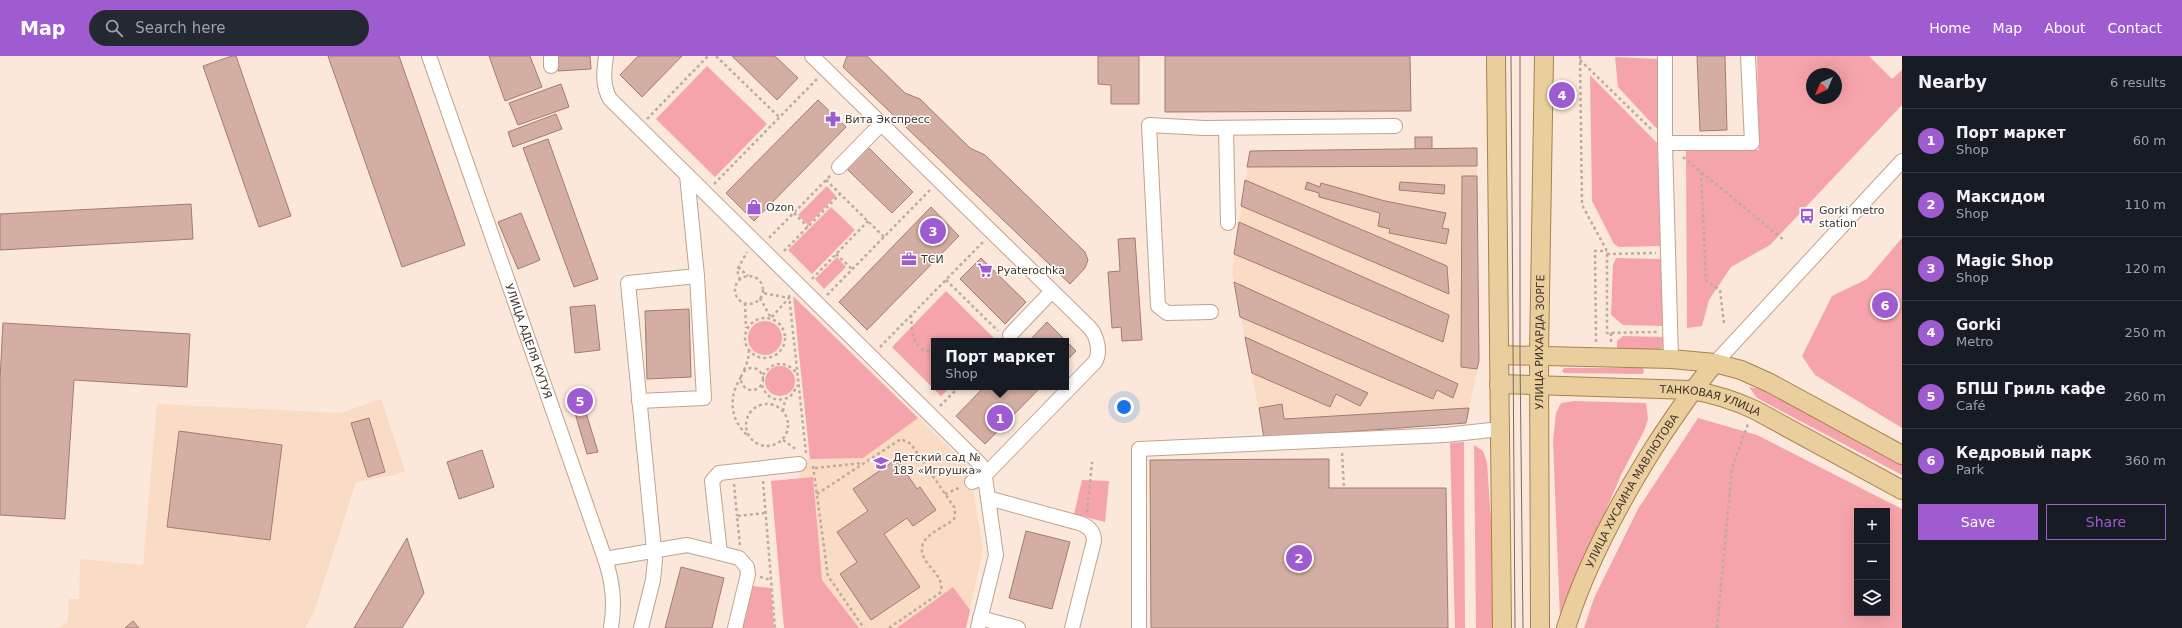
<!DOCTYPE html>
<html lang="en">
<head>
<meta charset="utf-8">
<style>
  :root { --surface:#171b24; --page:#242831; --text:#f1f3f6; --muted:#9ea1a6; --line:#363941; --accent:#9f5bd0 }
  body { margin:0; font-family:"DejaVu Sans",sans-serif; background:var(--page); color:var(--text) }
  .controls { position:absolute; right:12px; bottom:12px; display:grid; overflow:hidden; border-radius:0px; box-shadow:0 4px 16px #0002 }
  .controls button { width:36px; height:36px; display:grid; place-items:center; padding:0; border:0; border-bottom:1px solid var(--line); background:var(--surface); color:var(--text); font:20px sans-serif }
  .compass { position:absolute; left:1806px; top:12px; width:36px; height:36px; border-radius:50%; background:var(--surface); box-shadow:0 4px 16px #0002; rotate:224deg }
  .you { position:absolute; left:1124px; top:351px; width:14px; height:14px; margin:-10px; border:3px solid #fff; border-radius:50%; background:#1a73e8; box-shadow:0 0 0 6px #1a73e833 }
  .badge { display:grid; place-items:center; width:26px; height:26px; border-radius:50%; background:var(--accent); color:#fff; font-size:13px; font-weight:700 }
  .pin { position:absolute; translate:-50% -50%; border:2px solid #fff; box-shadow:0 1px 4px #0006 }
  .popup { position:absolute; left:931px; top:282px; width:138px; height:52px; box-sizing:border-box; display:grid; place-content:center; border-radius:0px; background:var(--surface); filter:drop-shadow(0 1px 3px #0005); font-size:13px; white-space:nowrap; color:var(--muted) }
  .popup b { font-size:15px; color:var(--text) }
  .popup::after { content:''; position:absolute; left:50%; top:100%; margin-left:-8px; border:8px solid transparent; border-top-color:var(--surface) }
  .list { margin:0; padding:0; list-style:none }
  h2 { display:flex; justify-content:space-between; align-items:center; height:52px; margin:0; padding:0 16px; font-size:17px }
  h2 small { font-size:13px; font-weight:400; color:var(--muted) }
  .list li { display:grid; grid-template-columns:26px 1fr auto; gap:12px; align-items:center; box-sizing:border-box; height:64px; padding:0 16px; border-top:1px solid var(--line) }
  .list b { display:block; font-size:15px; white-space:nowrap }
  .list p { margin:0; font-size:13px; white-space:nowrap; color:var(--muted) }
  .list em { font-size:13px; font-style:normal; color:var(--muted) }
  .actions { display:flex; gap:8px; padding:12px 16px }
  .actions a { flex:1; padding:9px 0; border:1px solid var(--accent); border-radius:0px; text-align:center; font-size:14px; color:var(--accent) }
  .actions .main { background:var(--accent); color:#fff }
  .icon { flex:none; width:22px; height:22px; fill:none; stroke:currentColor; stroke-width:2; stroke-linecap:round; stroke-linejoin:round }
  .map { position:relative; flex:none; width:1902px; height:572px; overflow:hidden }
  header { display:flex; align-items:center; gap:24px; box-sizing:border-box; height:56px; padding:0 20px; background:var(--accent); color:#fff }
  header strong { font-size:19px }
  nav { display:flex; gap:22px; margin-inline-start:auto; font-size:14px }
  .search { width:280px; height:36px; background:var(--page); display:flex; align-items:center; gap:10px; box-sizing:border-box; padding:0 14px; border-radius:22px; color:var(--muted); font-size:15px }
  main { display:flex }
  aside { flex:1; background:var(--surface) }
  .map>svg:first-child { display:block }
  .built { fill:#fadbc4 }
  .green { fill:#f6a4ab; fill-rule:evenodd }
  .building { fill:#d5aea3; stroke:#a07c72 }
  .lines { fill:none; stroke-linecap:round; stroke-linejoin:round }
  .minor-casing { stroke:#c1a38d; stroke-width:16 }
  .major-casing { stroke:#a6834c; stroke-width:20 }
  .path { stroke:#bcab9e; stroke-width:2.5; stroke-dasharray:3 3; stroke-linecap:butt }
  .minor { stroke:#fff; stroke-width:14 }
  .major { stroke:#eace9e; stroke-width:18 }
  .tram { stroke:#7a6b60; stroke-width:1 }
  .labels { text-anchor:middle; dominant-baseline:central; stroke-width:3; stroke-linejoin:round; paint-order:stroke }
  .poi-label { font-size:11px; fill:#41342b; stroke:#fff; text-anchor:start }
  .street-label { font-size:11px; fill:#41342b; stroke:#fff }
</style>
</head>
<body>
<header>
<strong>Map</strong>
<div class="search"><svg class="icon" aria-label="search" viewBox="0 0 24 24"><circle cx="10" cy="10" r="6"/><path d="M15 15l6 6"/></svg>Search here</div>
<nav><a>Home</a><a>Map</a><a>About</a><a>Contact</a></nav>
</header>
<main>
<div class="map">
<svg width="1902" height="572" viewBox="0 0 1902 572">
  <rect width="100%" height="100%" fill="#fce8da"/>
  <g class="built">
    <polygon points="1477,92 1479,305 1466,367 1264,382 1232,216 1250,95"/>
    <polygon points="793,240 969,411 983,493 966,572 784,572 771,425 800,423 798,405 810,403"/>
    <polygon points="381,343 405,415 394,419 356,426 314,556 305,572 59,572 68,565 69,543 79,543 80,503 143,509 157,348 340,357"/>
  </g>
  <g class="green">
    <path d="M1757 0H1869L1892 23 1902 14V49L1770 189 1731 211 1709 244 1702 270 1687 272 1686 93 1759 94ZM1812 18H1836V42H1812Z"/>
    <polygon points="1615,1 1659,3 1658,74 1618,31"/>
    <polygon points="707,10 767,68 715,121 656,63"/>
    <polygon points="1590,19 1657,87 1661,190 1619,191 1614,188 1592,145"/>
    <polygon points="827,130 836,140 808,169 798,159"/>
    <polygon points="831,151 855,174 812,218 788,194"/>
    <polygon points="1902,182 1902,372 1815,319 1802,300 1832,240 1867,223"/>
    <polygon points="837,201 846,211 824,233 815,223"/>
    <polygon points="1616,202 1663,203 1664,270 1623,269 1611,259 1613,209"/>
    <polygon points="946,235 996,284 934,285 934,331 950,331 941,340 892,291"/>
    <polygon points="793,240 918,362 863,402 810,403"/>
    <circle cx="765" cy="282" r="17"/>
    <polygon points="1623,280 1665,281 1666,290 1657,294 1617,296 1617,285"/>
    <circle cx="780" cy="325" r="15"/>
    <polygon points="1564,312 1643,312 1644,315 1643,318 1564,317 1562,315"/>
    <polygon points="1749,331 1761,333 1902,409 1902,419 1757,342"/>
    <polygon points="1574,345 1646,347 1648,363 1644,375 1621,419 1560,562 1553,385 1556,357 1561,347"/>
    <path d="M1698 362 1757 379 1902 453V572H1584L1594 542 1638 453ZM1857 455H1887V557H1857Z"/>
    <polygon points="1464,386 1465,572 1455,572 1450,387"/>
    <polygon points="1474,389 1483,395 1487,406 1492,479 1493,572 1476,572"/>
    <polygon points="813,421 822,524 859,572 784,572 771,425"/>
    <polygon points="1082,424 1109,425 1105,466 1074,458"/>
    <polygon points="753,530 771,532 774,572 743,572"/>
    <polygon points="953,531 970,554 966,572 897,572"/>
  </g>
  <g class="building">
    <polygon points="232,0 236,0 291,160 259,171 203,10"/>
    <polygon points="328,0 399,0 465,189 402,211"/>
    <polygon points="489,0 530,0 542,31 505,45"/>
    <polygon points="557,0 590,0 591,13 558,15"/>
    <polygon points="638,0 682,0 642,41 620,19"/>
    <polygon points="732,0 775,0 798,22 777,44"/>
    <polygon points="847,0 867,0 905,37 920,43 970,92 985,99 1085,196 1088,204 1085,212 1070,228 843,11"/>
    <polygon points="1098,0 1139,0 1139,48 1111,48 1111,29 1098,28"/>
    <polygon points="1165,0 1410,0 1411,55 1165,56"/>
    <polygon points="1697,0 1725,0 1727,74 1700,75"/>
    <polygon points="561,28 569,51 518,69 509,47"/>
    <polygon points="818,44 846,71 754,165 726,137"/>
    <polygon points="556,58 562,73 513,91 508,76"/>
    <rect x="1415" y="81" width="17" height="15"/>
    <polygon points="548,83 598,223 574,231 523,92"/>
    <polygon points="868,91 913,136 892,157 847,113"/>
    <polygon points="1477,92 1477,110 1247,111 1250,95"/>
    <polygon points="1462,120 1477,120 1479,305 1477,313 1461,311"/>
    <polygon points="1245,124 1447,210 1449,238 1241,150"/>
    <polygon points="1307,126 1320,131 1321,127 1385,145 1446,157 1442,172 1449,173 1446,188 1389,177 1390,173 1378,170 1380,157 1319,141 1319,137 1305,133"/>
    <polygon points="1400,126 1445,129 1444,138 1399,134"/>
    <polygon points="191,148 193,183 0,194 0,158"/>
    <polygon points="931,151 959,180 867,274 839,246"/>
    <polygon points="521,157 540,204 518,213 498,166"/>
    <polygon points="1239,166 1449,259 1443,286 1234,198"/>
    <polygon points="1135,182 1142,284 1122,285 1121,271 1112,272 1108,216 1120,215 1118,183"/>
    <polygon points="981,202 1026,246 1005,268 960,223"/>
    <polygon points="1234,226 1458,328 1453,342 1437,334 1433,343 1240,261"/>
    <polygon points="595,249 600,294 575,297 570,251"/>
    <polygon points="689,253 691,321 647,323 645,255"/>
    <polygon points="1047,266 1076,295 1066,305 1066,285 1029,285"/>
    <polygon points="3,267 190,278 187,331 74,324 65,463 0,459 0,323"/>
    <polygon points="1245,281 1368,337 1360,350 1336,338 1330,351 1252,317"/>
    <polygon points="984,331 1041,331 985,388 956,360"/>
    <polygon points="580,337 598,396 587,398 570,340"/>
    <polygon points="1282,348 1284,363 1469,352 1466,367 1264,382 1259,352"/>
    <polygon points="369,362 385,416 368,421 351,367"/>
    <polygon points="179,375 282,389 270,484 167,471"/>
    <polygon points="482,394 494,431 459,443 447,406"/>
    <polygon points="897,403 917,433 920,431 936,454 913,470 907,462 884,478 920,531 871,564 840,518 857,506 837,476 868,455 853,433"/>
    <polygon points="1329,403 1329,432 1446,432 1448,572 1151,572 1150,404"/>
    <polygon points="1026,475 1070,486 1052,553 1009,542"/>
    <polygon points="407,482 424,537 402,572 354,572"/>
    <polygon points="681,511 724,522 712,572 665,572"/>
    <polygon points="133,565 139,572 125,572"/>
  </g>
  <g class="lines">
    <g class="minor-casing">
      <g id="minor">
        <path id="s1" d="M429 0 605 503C613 527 615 547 611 572"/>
        <polyline points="551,0 551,10"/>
        <path d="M606 0C604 16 602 29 610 43L980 408 985 421 996 499 978 572"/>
        <path d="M812 0 1090 272C1097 280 1101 296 1095 306L985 419"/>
        <polyline points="1665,0 1665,87 1671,303"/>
        <polyline points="1226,72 1228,167"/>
        <polyline points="1665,87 1752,87 1748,0"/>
        <polyline points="839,111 881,68"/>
        <polyline points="1211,256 1167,257 1158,250 1149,69 1204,72 1395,70"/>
        <polyline points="1010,279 1052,235"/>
        <polyline points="1715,307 1902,105"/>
        <polyline points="639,345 704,342 697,220 687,119"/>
        <polyline points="972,426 985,421"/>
        <path d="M988 442 1079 467C1088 470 1094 475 1094 485L1072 572"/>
        <polyline points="720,497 712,425 719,417 799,408"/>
        <polyline points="605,503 687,489 739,502 747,511 748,518 735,572"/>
        <polyline points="980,562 1018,572"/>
        <polyline points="641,572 653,524 655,504 628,227 697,220"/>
        <polyline points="1139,572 1139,393 1445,379 1500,373"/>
      </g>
    </g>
    <g class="major-casing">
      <g id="major">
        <polyline points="1496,0 1502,572"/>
        <polyline points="1499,299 1671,303 1715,307 1741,314 1770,327 1902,399"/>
        <path id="s2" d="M1499 328 1691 334C1714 338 1734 344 1755 354L1902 434"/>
        <path id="s3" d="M1540 572 1539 300 1544 0"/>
        <path id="s4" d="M1566 572C1586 508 1618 449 1653 393 1673 362 1691 335 1715 307"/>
      </g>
    </g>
    <g class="path">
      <polyline points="716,0 779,61"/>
      <polyline points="1580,0 1582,149 1607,195 1607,277 1657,276"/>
      <polyline points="1580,4 1651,73"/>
      <polyline points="647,63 708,0"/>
      <polyline points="1683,101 1785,185"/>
      <polyline points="1701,116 1706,225 1720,234 1724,268"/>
      <polyline points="826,124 884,181"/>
      <polyline points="714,128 817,23"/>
      <polyline points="794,157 808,171"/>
      <polyline points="769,182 830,120"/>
      <polyline points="784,195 840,138"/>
      <polyline points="836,198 852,213"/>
      <polyline points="1607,198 1656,197"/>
      <polyline points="738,211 748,220"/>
      <circle cx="749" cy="234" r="14"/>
      <polyline points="812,223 868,165"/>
      <polyline points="740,224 737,214 747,196"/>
      <polyline points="946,224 998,275"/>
      <polyline points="789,239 806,397"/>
      <polyline points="827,239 930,134"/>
      <polyline points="760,242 771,262 789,242 763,237"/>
      <polyline points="745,247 746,272"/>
      <path d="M911 259C912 275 912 296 934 296"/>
      <circle cx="765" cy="282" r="20"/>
      <polyline points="1596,286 1595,195 1607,195"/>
      <polyline points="1611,286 1611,276"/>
      <polyline points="880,291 983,186"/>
      <circle cx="752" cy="323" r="11"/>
      <polyline points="744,314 748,304 749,295"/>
      <path d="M763 319C771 305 788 304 797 318"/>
      <path d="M741 321C728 341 730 363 747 379"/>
      <path d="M762 329C766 342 777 347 790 341L798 329"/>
      <circle cx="767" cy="369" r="21"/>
      <polyline points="940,350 959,331"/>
      <polyline points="783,355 785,344"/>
      <polyline points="783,384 797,394"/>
      <polyline points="1342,397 1344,432"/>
      <polyline points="813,410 828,520 864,572"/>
      <polyline points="815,412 862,407"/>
      <polyline points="763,425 775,572"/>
      <polyline points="734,428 737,460"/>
      <path d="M817 438 901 383 911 388 954 451 955 456 954 463C944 472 920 479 922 495 923 510 947 520 940 537L889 572"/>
      <polyline points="945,438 961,431"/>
      <polyline points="1087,456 1092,406"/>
      <polyline points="740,489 737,460 765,457"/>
      <polyline points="760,521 771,524"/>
      <polyline points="1717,572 1732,412 1748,368"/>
    </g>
    <use href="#minor" class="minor"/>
    <use href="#major" class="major"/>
    <g class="tram">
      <polyline points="1511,0 1515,572"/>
      <polyline points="1520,0 1520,300 1523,572"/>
    </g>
  </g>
  <defs>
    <g id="pharmacy-bare" transform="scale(1.2)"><path d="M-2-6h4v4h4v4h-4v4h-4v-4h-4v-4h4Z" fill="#9f5bd0" stroke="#fff" stroke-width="2.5" paint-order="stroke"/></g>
    <g id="shop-bare" transform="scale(1.2)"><path d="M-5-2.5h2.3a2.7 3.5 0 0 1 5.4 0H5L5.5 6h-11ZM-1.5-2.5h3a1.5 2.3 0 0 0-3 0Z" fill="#9f5bd0" stroke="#fff" stroke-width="2.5" paint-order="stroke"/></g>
    <g id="bus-bare" transform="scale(1.2)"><path d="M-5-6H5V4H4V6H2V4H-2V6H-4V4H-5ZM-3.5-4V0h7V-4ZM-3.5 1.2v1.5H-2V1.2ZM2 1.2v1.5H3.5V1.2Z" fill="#9f5bd0" stroke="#fff" stroke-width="2.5" paint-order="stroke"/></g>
    <g id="office-bare" transform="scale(1.2)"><path d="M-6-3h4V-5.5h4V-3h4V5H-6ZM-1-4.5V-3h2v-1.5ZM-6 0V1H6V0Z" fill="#9f5bd0" stroke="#fff" stroke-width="2.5" paint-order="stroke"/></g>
    <g id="supermarket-bare" transform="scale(1.2)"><path d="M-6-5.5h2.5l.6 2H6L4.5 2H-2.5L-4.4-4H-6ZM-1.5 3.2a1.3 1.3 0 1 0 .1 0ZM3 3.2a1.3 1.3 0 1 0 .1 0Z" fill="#9f5bd0" stroke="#fff" stroke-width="2.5" paint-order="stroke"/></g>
    <g id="school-bare" transform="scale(1.2)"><path d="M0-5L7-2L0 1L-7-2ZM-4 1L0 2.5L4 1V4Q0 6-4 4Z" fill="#9f5bd0" stroke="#fff" stroke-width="2.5" paint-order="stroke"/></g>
  </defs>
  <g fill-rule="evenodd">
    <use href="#pharmacy-bare" x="833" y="63"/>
    <use href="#shop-bare" x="754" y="151"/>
    <use href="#bus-bare" x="1807" y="160"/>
    <use href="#office-bare" x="909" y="203"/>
    <use href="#supermarket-bare" x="985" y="214"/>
    <use href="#school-bare" x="881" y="407"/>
  </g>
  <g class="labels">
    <g class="poi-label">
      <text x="845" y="63">Вита Экспресс</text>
      <text x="766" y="151">Ozon</text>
      <text x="1819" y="154">Gorki metro<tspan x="1819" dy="13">station</tspan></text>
      <text x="921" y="203">ТСИ</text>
      <text x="997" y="214">Pyaterochka</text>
      <text x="893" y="401">Детский сад №<tspan x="893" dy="13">183 «Игрушка»</tspan></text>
    </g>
    <g class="street-label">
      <text stroke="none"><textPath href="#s1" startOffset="302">УЛИЦА АДЕЛЯ КУТУЯ</textPath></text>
      <text stroke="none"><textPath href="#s3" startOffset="286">УЛИЦА РИХАРДА ЗОРГЕ</textPath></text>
      <text stroke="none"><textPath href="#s2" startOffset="213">ТАНКОВАЯ УЛИЦА</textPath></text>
      <text stroke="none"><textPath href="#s4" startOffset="153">УЛИЦА ХУСАИНА МАВЛЮТОВА</textPath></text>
    </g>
  </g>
</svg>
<div class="controls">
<button>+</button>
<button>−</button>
<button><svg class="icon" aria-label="layers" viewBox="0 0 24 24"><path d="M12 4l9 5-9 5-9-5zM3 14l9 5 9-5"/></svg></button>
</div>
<svg class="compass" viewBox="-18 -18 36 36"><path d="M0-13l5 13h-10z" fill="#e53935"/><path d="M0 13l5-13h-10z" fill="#9ea1a6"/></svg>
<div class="you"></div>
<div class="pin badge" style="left:1000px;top:362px">1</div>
<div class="popup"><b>Порт маркет</b>Shop</div>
<div class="pin badge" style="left:1299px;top:502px">2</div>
<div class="pin badge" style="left:933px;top:175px">3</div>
<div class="pin badge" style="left:1562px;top:39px">4</div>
<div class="pin badge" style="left:580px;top:345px">5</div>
<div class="pin badge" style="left:1885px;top:249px">6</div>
</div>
<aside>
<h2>Nearby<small>6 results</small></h2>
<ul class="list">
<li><span class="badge">1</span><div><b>Порт маркет</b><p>Shop</p></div><em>60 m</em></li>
<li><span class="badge">2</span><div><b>Максидом</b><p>Shop</p></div><em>110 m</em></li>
<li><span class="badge">3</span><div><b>Magic Shop</b><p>Shop</p></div><em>120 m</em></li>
<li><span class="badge">4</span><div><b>Gorki</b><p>Metro</p></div><em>250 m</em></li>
<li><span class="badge">5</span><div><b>БПШ Гриль кафе</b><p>Café</p></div><em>260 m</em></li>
<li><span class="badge">6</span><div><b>Кедровый парк</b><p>Park</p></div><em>360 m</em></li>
</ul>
<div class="actions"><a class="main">Save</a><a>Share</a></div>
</aside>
</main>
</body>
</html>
